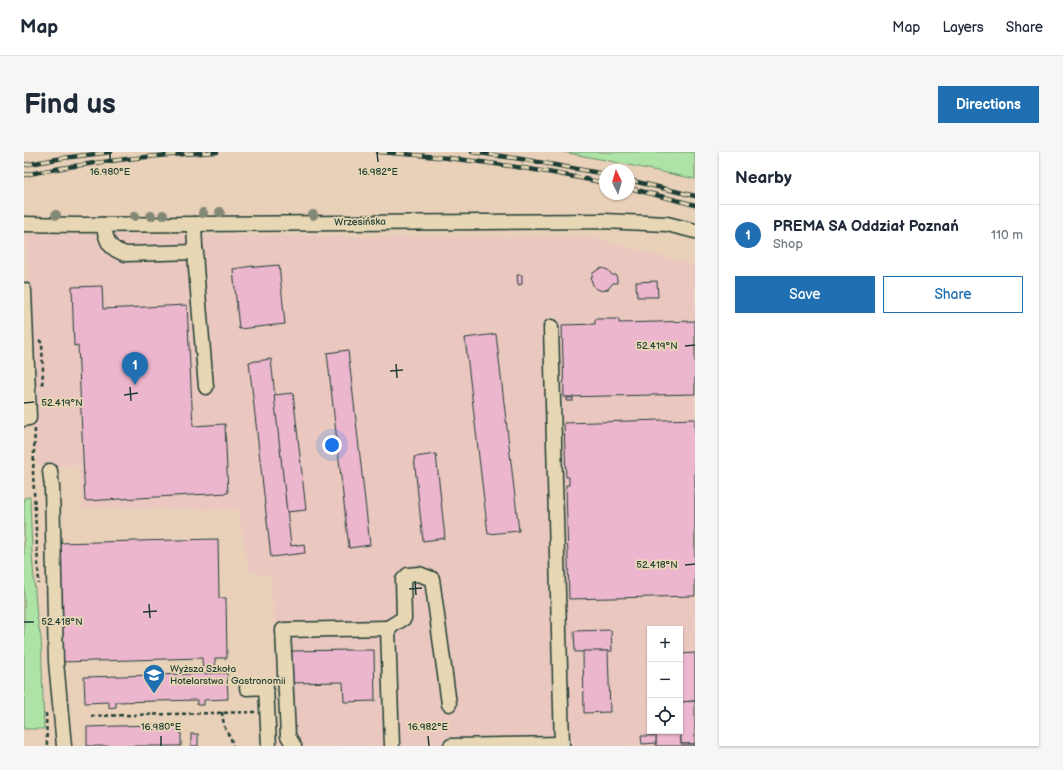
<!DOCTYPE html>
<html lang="en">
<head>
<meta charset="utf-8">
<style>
  :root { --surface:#fff; --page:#f6f6f7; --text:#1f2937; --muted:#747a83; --line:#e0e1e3; --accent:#1f6fb2 }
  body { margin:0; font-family:"Balsamiq Sans",sans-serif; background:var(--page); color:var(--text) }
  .controls { position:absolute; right:12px; bottom:12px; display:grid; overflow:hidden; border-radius:0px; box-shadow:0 1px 3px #0004 }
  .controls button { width:36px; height:36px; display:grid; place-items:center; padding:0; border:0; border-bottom:1px solid var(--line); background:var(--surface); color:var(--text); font:20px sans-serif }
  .compass { position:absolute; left:575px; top:12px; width:36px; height:36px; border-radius:50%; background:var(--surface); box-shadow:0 1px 3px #0004; rotate:355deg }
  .you { position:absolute; left:308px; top:293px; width:14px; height:14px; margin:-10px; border:3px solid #fff; border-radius:50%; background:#1a73e8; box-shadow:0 0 0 6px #1a73e833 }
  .badge { display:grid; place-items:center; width:26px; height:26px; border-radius:50%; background:var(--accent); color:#fff; font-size:13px; font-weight:700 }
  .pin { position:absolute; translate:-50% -33px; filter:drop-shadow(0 1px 2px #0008) }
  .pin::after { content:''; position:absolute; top:21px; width:14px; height:12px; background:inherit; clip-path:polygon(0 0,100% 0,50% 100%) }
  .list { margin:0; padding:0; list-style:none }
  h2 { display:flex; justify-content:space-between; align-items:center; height:52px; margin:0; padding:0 16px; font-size:17px }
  h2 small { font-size:13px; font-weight:400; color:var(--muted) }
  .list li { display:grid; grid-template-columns:26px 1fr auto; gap:12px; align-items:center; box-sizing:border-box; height:60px; padding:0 16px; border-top:1px solid var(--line) }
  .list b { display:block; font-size:15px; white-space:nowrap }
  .list p { margin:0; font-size:13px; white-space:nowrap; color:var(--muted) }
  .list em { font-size:13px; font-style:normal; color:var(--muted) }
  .actions { display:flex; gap:8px; padding:12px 16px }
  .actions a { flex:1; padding:9px 0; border:1px solid var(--accent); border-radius:0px; text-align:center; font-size:14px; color:var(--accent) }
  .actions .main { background:var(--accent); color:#fff }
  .icon { flex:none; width:22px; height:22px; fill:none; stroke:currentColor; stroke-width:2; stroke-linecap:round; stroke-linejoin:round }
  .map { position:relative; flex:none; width:671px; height:594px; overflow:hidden; border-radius:0px }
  header { display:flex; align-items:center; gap:24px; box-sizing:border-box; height:56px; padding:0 20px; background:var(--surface); border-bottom:1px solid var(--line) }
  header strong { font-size:19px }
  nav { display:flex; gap:22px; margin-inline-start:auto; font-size:14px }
  .intro { display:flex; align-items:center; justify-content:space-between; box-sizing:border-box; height:96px; padding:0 24px }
  h1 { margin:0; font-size:28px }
  .button { padding:10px 18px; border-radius:0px; background:var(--accent); color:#fff; font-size:14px; font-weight:700 }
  main { display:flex; gap:24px; padding:0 24px }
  aside { flex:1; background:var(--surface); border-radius:0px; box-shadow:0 1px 3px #0004 }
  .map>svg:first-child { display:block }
  .built { fill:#eac8c0; fill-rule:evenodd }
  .green { fill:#aee3a6; stroke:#66906d }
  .building { fill:#ecb6cf; stroke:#1f3d34 }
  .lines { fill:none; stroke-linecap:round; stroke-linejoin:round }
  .minor-casing { stroke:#1f3d34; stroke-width:17 }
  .path { stroke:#1f3d34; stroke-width:2.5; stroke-dasharray:4 3; stroke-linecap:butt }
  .minor { stroke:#e8d7b4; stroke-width:14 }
  .rail-casing { stroke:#1f3d34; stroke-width:4.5 }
  .rail { stroke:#e8d7b4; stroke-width:3; stroke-dasharray:9; stroke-linecap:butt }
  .tree { fill:#828876 }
  .ticks { fill:none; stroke:#1f3d34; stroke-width:1.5 }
  .labels { text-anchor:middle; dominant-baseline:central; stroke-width:3.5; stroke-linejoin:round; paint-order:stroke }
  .street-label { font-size:10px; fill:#1f3d34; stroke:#e8d7b4 }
  .poi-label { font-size:10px; fill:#1f3d34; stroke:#e8d7b4; text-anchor:start }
  .ticks-label { font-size:10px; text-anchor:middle; fill:#1f3d34; stroke:#e8d7b4; stroke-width:3.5; stroke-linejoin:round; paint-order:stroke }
</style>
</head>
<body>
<header>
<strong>Map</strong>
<nav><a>Map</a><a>Layers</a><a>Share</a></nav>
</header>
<div class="intro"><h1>Find us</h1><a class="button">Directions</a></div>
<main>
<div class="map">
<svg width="671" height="594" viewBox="0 0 671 594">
  <rect width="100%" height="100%" fill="#e9d0b9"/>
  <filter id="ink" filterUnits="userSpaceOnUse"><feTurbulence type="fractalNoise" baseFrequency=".025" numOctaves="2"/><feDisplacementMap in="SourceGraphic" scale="8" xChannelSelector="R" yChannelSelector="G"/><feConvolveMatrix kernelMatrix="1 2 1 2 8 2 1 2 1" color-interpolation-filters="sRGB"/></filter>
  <g filter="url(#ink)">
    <path class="built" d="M2 82 569 86 671 113V594H257L247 424 225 420 214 358 59 356 54 313H13ZM626 477H656V579H626Z"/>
    <g class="green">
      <polygon points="539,0 671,0 671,27 581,8"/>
      <polygon points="6,345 8,402 13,466 17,486 20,577 0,577 0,346"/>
    </g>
    <g class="building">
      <polygon points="255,113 261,172 215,177 209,117 228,114 232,115"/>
      <polygon points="578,116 584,118 588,123 592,123 593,127 593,131 589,131 584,137 578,139 571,136 569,133 567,127 569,121 575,117"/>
      <polygon points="493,123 498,123 498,132 494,133"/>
      <polygon points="633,129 634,145 613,145 612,130"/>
      <polygon points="78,134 79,157 163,153 169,274 201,272 204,341 61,349 54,193 50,194 48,135"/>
      <polygon points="571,167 595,167 595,171 671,169 671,242 540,245 538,173 571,172"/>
      <polygon points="472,182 495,379 464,382 441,186"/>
      <polygon points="324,198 346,393 325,396 303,201"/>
      <polygon points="247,207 267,394 280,392 281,401 247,405 225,210"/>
      <polygon points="269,241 282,358 263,360 250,243"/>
      <rect x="543" y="246" width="6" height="3"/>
      <polygon points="671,267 671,444 545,447 542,333 545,333 545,325 542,325 540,271"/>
      <polygon points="412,302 421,386 399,389 390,305"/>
      <polygon points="194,387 195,446 202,446 203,506 191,506 192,522 179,522 178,506 36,510 33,391"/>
      <polygon points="587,478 588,499 551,500 550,479"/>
      <polygon points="326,498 350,498 351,549 320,550 319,530 265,531 265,499"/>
      <polygon points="559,499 584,499 586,560 560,561"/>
      <polygon points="671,501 671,549 656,550 656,502"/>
      <polygon points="203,521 204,547 180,548 180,553 173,553 173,548 92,550 92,555 85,556 85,550 61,551 60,525"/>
      <polygon points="671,549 671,592 657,592 656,550"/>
      <polygon points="157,572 157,594 63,594 63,575"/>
      <polygon points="656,578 657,592 671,592 671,594 632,594 632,579"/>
      <rect x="167" y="582" width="7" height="12"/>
      <polygon points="617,584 632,584 632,591 618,592"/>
    </g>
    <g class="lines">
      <g class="minor-casing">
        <g id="minor">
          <polyline points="0,72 51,73 580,69 643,72 671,79"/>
          <polyline points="170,72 172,116 182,235"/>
          <path d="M79 73C83 89 84 97 102 102L172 100"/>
          <polyline points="0,138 5,266 0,267"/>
          <polyline points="527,175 538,594"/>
          <polyline points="26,319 28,335 32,510 40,594"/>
          <polyline points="364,476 380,466 379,428 384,423 395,422 408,427 425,552"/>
          <polyline points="223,536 242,535 245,594"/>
          <polyline points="270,594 264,584 259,478 364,476 368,594"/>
          <polyline points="427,594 538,592"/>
        </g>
      </g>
      <g class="path">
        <polyline points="15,188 18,191 19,218 18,235"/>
        <polyline points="11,277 9,321 15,432"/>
        <polyline points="198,560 200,574 207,587 209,594"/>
        <polyline points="22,561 23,594"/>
        <polyline points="67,564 231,560"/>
      </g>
      <use href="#minor" class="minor"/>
      <g class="rail-casing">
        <g id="rail">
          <path d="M354 0C430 5 506 15 581 31"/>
          <polyline points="448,0 497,7 581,22"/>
          <polyline points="0,13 39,6 87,0"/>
          <path d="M0 23C64 10 128 3 193 0"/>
          <polyline points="605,28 671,44"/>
          <polyline points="605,36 671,53"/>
        </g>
      </g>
      <use href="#rail" class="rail"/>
    </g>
    <g class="tree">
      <circle cx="196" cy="60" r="5"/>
      <circle cx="179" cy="61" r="5"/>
      <circle cx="32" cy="63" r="5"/>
      <circle cx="139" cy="63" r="5"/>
      <circle cx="289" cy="63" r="5"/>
      <circle cx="111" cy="64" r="5"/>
      <circle cx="127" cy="64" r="5"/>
    </g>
  </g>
  <path class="ticks" d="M86 0V10M353 0 354 10M661 194 671 193M372 212 373 226M366 219 379 218M106 235 107 249M100 243 114 241M0 251 10 250M661 413 671 412M391 429 392 443M385 437 398 436M125 452 126 466M119 460 133 459M0 470H10M137 584V594M404 584 405 594"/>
  <defs>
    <g id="school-pin" transform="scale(1.15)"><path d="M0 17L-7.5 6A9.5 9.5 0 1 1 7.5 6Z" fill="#1f6fb2" stroke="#e8d7b4"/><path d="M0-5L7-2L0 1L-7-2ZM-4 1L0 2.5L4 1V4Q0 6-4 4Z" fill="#fff"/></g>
  </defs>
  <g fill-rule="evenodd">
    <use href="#school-pin" x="130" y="523"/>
  </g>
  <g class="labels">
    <g class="street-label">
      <text transform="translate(336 70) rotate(-1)">Wrzesińska</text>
    </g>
    <g class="poi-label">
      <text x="146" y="517">Wyższa Szkoła<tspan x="146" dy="12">Hotelarstwa i Gastronomii</tspan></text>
    </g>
  </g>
  <g class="ticks-label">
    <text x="86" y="23">16.980°E</text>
    <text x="354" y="23">16.982°E</text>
    <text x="633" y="197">52.419°N</text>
    <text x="38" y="254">52.419°N</text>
    <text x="633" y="416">52.418°N</text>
    <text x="38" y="473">52.418°N</text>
    <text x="137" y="578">16.980°E</text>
    <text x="404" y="578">16.982°E</text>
  </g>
</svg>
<div class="controls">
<button>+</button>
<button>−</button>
<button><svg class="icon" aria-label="locate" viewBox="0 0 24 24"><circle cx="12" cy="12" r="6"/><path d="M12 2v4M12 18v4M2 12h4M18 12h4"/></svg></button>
</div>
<svg class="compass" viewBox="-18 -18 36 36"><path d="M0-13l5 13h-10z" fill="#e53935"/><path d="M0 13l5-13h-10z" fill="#747a83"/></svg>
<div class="you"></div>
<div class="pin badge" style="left:111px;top:233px">1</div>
</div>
<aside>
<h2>Nearby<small></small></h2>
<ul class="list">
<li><span class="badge">1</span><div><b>PREMA SA Oddział Poznań</b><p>Shop</p></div><em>110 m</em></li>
</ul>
<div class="actions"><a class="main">Save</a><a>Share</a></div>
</aside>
</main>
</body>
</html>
